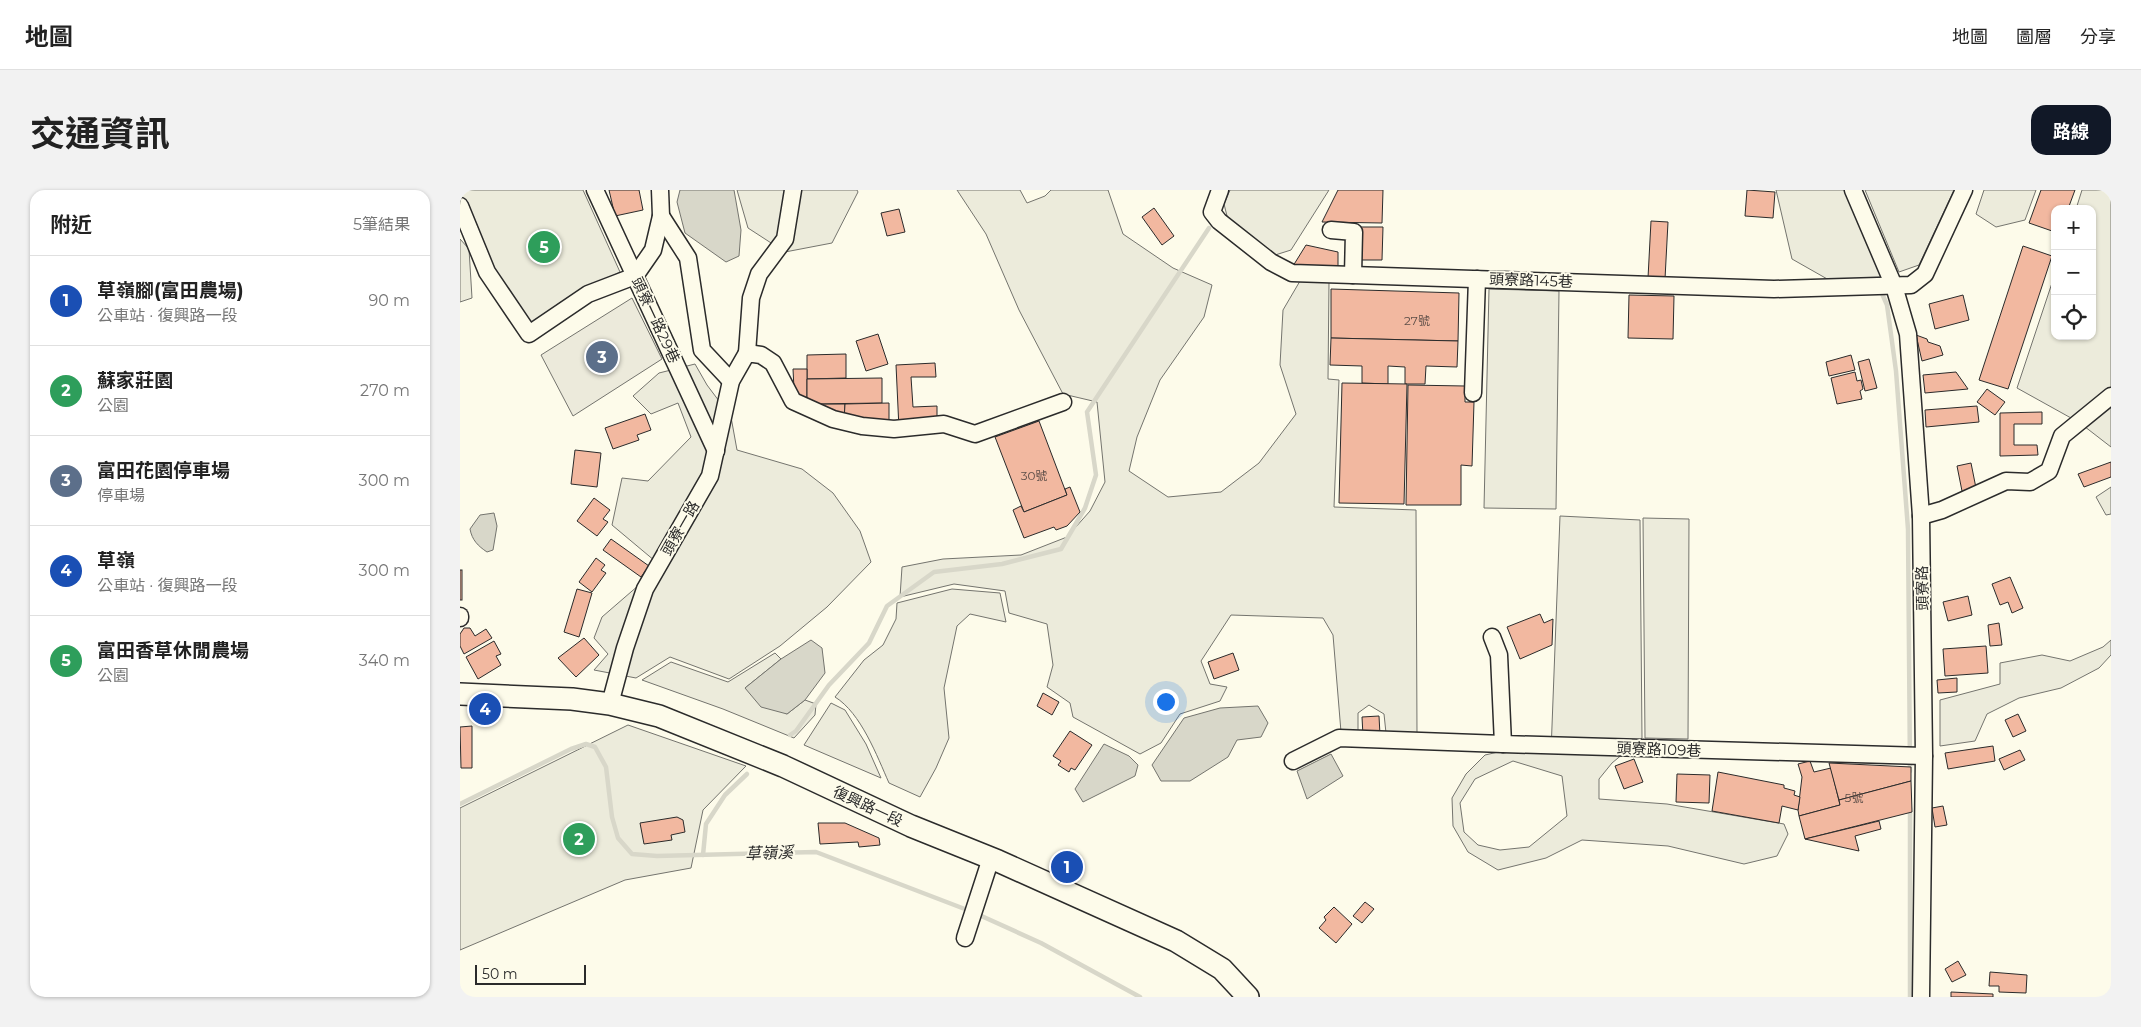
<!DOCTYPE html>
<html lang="zh-TW">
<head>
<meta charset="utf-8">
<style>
  :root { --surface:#fff; --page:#f2f2f2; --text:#222; --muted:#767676; --line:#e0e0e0; --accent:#111827 }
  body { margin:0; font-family:Montserrat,"Noto Sans TC",sans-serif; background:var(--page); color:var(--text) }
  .controls { position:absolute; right:15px; top:15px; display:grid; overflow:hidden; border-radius:10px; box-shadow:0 1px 4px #0004 }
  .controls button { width:45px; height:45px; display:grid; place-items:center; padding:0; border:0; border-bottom:1px solid var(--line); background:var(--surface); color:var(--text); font:25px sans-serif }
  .scale { position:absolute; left:15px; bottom:12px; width:111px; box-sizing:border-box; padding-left:5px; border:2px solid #2b2b2b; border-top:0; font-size:14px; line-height:18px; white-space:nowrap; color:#2b2b2b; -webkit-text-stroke:4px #fdfbea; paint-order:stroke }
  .you { position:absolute; left:705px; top:511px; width:18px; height:18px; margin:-12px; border:4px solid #fff; border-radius:50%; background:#1a73e8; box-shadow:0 0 0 8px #1a73e833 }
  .badge { display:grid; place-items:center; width:32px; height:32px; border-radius:50%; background:var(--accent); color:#fff; font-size:16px; font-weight:700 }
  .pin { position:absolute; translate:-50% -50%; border:2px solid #fff; box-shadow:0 1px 5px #0006 }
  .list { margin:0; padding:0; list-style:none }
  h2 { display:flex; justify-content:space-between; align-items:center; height:65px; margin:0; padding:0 20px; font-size:21px }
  h2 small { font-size:16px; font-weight:400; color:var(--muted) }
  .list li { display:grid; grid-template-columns:32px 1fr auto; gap:15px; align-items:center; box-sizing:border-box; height:90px; padding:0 20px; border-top:1px solid var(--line) }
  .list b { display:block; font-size:19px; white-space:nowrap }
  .list p { margin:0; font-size:16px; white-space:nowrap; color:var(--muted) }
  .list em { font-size:16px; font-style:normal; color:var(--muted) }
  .icon { flex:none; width:28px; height:28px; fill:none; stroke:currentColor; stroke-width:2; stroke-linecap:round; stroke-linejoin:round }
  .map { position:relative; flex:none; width:1651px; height:807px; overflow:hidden; border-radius:15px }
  header { display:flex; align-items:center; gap:30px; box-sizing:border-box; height:70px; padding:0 25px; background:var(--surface); border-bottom:1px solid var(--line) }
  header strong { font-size:24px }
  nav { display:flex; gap:28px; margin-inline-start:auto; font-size:18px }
  .intro { display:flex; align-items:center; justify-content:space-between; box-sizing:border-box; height:120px; padding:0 30px }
  h1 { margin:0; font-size:35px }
  .button { padding:12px 22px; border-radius:15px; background:var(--accent); color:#fff; font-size:18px; font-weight:700 }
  main { display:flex; gap:30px; padding:0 30px }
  aside { flex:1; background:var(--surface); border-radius:15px; box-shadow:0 1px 4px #0004 }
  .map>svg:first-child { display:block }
  .green { fill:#ecebdb; stroke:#74746e; fill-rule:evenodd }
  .parking { fill:#eceadb; stroke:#74746e }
  .water { fill:#d8d7c9; stroke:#74746e }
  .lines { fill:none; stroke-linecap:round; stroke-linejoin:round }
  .stream { stroke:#d8d7c9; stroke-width:4.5 }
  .building { fill:#f2b8a0; stroke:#2b2b2b }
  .minor-casing { stroke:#2b2b2b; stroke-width:19 }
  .major-casing { stroke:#2b2b2b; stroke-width:24 }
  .minor { stroke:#fdfbea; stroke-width:16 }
  .major { stroke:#fdfbea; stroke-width:21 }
  .labels { text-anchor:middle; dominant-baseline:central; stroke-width:4; stroke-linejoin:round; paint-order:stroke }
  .number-label { font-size:12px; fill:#5d4e48 }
  .street-label { font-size:15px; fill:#2b2b2b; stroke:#fdfbea }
  .water-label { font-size:16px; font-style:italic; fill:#2b2b2b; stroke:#fdfbea }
</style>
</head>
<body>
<header>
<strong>地圖</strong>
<nav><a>地圖</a><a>圖層</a><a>分享</a></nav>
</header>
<div class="intro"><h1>交通資訊</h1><a class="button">路線</a></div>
<main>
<aside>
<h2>附近<small>5筆結果</small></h2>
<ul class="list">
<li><span class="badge" style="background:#1a4fb4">1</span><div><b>草嶺腳(富田農場)</b><p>公車站 · 復興路一段</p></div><em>90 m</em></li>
<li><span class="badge" style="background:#2e9e5b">2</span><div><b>蘇家莊園</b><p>公園</p></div><em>270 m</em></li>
<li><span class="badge" style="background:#5c6f8a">3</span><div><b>富田花園停車場</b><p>停車場</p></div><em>300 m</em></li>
<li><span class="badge" style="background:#1a4fb4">4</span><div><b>草嶺</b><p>公車站 · 復興路一段</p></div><em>300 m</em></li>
<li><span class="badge" style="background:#2e9e5b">5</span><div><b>富田香草休閒農場</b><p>公園</p></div><em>340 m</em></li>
</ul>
</aside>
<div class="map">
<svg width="1651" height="807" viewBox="0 0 1651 807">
  <rect width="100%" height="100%" fill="#fdfbea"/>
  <g class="green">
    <polygon points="0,0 123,0 160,82 99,113 101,119 63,140 0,33"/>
    <polygon points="277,0 397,0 398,2 372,53 325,62 288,38"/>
    <polygon points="497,0 560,0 567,13 585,6 591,0 648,0 663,44 713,78 752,95 744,127 700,190 677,247 669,281 708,307 761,302 799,273 836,224 820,175 823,120 840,91 869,92 868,189 879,190 874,317 956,320 957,544 926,543 924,524 909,515 898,523 898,542 881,542 873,445 863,428 771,425 741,471 750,494 767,497 760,511 720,524 701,553 680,564 613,527 610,513 587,497 593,475 587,434 549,423 545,401 494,394 440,407 442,377 483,369 561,365 607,347 630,321 645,292 637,212 603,204 559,120 526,44"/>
    <polygon points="770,0 869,0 831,60 812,66 768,30 764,14"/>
    <polygon points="1316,0 1384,0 1424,88 1369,90 1332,69"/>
    <polygon points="1405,0 1494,0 1459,75 1439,82"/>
    <polygon points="1524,0 1576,0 1565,30 1536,37 1516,24"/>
    <polygon points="1622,0 1651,0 1651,257 1620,233 1557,198 1595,84 1595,146 1632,146 1632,19 1616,19"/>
    <polygon points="0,49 9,59 12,108 0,112"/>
    <polygon points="1029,99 1099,101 1096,319 1024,318"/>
    <polygon points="235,174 247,195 271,227 277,260 342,279 373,303 400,341 411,372 367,417 320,456 269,489 210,467 176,488 134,480 148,464 134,448 142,427 179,395 195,371 152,335 162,288 188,291 231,247 218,213 191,224 173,206 199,183"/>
    <polygon points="1651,297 1651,324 1646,325 1636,307"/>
    <path d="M1100 326 1180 330 1182 548 1152 573 1139 589V609L1207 614 1324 634 1328 644 1317 666 1284 674 1208 656 1122 650 1086 668 1038 680 1008 662 993 636 992 608 1006 584 1025 565 1047 560 1091 562ZM1053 571 1102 586 1107 626 1069 657 1040 660 1018 655 1004 642 1000 613 1015 589Z"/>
    <polygon points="1183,328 1229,329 1228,549 1185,548"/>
    <path d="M492 399 540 403 546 432 510 424 497 436 484 498 489 548 476 578 460 607 429 593C417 566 401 523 375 507L404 470 423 455 436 429 437 413Z"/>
    <polygon points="1651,450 1651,465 1639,478 1601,498 1559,508 1527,524 1515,551 1480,556 1480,510 1540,494 1540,473 1582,465 1610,471 1643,457"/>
    <polygon points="315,463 321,469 285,498 327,524 345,510 356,514 355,525 334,548 263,519 182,490 211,472 268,492"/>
    <polygon points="371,513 385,520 406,554 421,588 344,555"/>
    <polygon points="168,535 286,576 243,620 231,678 165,690 0,760 0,618"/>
  </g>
  <polygon class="parking" points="172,108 202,169 113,226 81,165"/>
  <g class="water">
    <polygon points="220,0 274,0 281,40 279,66 266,72 225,43 217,12"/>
    <path d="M34 323 37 336 33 360 27 362C18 356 12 350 10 339L20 325Z"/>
    <polygon points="351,450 362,458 365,483 345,510 327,524 301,517 285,498 321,469"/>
    <polygon points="798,516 808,533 801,547 777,550 768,567 730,591 701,591 692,575 724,528 760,518"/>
    <polygon points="644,554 669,566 678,575 675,586 623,612 615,599"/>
    <polygon points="871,564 883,586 847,609 837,581"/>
  </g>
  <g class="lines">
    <g class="stream">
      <polyline points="1420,99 1427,115 1436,181 1448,339 1450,581"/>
      <polyline points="330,545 336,541 369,495 409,453 427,416 474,382 542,374 601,359 625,318 636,285 627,222 749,38"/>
      <polyline points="0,614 111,559 126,554 135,557 146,577 152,627 158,648 172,664 197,666 356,662 510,721"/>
      <polyline points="1450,618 1450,807"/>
      <polyline points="243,665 246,634 265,605 287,584"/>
      <polyline points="517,724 581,753 680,807"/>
    </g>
  </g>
  <g class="building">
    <polygon points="149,0 179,0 183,20 155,26"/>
    <polygon points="878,0 923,0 922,33 862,32"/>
    <polygon points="1287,0 1315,2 1313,28 1285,26"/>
    <polygon points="1581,0 1615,0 1608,19 1595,19 1595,42 1569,33"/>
    <polygon points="694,18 714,46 702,55 682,27"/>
    <polygon points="439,19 445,42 427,46 421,23"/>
    <polygon points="1191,31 1208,32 1205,89 1188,88"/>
    <polygon points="901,37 923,37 922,70 900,70"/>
    <polygon points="846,55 878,62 878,79 833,76"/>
    <polygon points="1563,56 1592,66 1548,199 1519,190"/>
    <polygon points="871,99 999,103 998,151 871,148"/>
    <polygon points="1169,105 1214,106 1213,149 1168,148"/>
    <polygon points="1503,105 1509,130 1475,139 1469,114"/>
    <polygon points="418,144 428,174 406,181 396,151"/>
    <polygon points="1456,145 1467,149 1468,152 1480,156 1483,165 1462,171"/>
    <polygon points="871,148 998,151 997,177 966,176 965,194 945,194 945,177 928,176 928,194 902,193 902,176 870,175"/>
    <polygon points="386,164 386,188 347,189 347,165"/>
    <polygon points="1391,165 1395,180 1369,186 1366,172"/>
    <polygon points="1409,169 1417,198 1405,201 1398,172"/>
    <polygon points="475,173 476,187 451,187 453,217 477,216 477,237 439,239 436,175"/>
    <polygon points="333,179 347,179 347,214 385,214 384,233 335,219"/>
    <polygon points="1395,182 1397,191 1401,190 1403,199 1400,201 1402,209 1377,214 1371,188"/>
    <polygon points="1496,182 1508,199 1465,203 1463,185"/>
    <polygon points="422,188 422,213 347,214 347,189"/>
    <polygon points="882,193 947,194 944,314 879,313"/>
    <polygon points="948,195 1005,196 1005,212 1014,212 1012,276 1001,275 1001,315 946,315"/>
    <polygon points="1527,199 1545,212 1535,225 1517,212"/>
    <polygon points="429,213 429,241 384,231 385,214"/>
    <polygon points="1517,216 1519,232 1466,237 1465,220"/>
    <polygon points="1582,222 1582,234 1554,234 1554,255 1577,255 1578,265 1540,266 1540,223"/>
    <polygon points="185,224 191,240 177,245 179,250 153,259 145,238"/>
    <polygon points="579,231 607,305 564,322 535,247"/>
    <polygon points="115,260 141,263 137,297 111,294"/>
    <polygon points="1651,272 1651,287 1624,297 1618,284"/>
    <polygon points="1511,273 1517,303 1503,306 1497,276"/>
    <polygon points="610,297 620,322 607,336 596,340 594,337 564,348 553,320 561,316 564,322 607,305 605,299"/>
    <polygon points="134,308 150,320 143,329 148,332 137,346 117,331"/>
    <polygon points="151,349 189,376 181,387 143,360"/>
    <polygon points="136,368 145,375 141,380 146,383 132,402 119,392"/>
    <rect x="0" y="380" width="2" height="30"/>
    <polygon points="1550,387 1563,418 1552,423 1548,412 1540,415 1532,394"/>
    <polygon points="117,399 132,403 119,447 104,442"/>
    <polygon points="1508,406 1512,425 1488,431 1483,412"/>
    <polygon points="1080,424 1084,433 1093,429 1092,455 1060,469 1047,437"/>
    <polygon points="1539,433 1542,455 1530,456 1528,435"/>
    <polygon points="4,438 10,438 15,446 26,439 32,448 4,464 0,456 0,444"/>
    <polygon points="124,448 139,465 116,487 98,468"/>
    <polygon points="34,451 41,464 36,466 41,475 18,489 6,467"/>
    <polygon points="1526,456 1528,483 1485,486 1483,459"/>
    <polygon points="773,463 779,480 754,489 748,472"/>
    <polygon points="1497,488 1497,502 1478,503 1477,490"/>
    <polygon points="583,503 599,512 592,525 577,516"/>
    <polygon points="1558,524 1566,541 1553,547 1545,530"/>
    <polygon points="919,526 920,545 903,546 902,527"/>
    <polygon points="12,536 12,578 1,578 0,537"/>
    <polygon points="610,541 632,555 615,580 611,578 609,582 598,575 601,571 593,566"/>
    <polygon points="1533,556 1535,571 1488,579 1485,563"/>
    <polygon points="1560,560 1565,570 1544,580 1539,569"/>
    <polygon points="1174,569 1183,592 1164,599 1155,576"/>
    <polygon points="1350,571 1354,582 1371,578 1380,615 1339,626 1338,620 1342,587 1338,574"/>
    <polygon points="1369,573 1451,577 1451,591 1379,610"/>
    <polygon points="1258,582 1324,595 1324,598 1335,601 1334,605 1340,607 1338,620 1322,616 1319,633 1252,621"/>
    <polygon points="1217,584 1250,585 1249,613 1216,612"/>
    <polygon points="1451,591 1452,622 1345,649 1339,626 1380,615 1379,610"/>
    <polygon points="1483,616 1487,635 1475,637 1472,618"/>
    <polygon points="217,627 223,630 225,642 211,645 212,650 184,654 180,633"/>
    <polygon points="1419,631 1421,639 1395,646 1399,661 1345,649"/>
    <polygon points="358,633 385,633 419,648 420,655 399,657 398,652 360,654"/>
    <polygon points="905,712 914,719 902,733 893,726"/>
    <polygon points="874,717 892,734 876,753 859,738 866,730 864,727"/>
    <polygon points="1498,771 1506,785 1492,792 1485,779"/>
    <polygon points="1530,782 1567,785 1566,803 1539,802 1539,796 1529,796"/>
    <polygon points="1491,802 1533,804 1533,807 1491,807"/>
  </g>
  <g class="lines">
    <g class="minor-casing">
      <g id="minor">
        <polyline points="135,0 256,261"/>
        <polyline points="760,0 752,22 759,31 811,72 832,83 1314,99 1451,95 1465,84 1504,0"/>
        <polyline points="1393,0 1434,96 1448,144 1461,326 1464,566 1461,807"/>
        <polyline points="0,16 27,82 69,144 128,104 175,86 193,60 201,26 200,0"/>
        <polyline points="201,26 228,68 242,160 271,191"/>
        <polyline points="871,40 894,42 893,85"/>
        <polyline points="287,163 291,108 299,84 325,49 333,0"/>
        <polyline points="1013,203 1017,89"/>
        <polyline points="1461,326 1482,320 1546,291 1570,292 1589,281 1602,246 1651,206"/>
        <polyline points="0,426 0,428"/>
        <polyline points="1032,447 1039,465 1043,554 1464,566"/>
        <polyline points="150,514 165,458 185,399 250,286 271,191 287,163 301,165 313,173 333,211 373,229 402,236 434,239 484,234 515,244 603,212"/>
        <polyline points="833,571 879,548 1043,554"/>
        <polyline points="505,748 531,668"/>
      </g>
    </g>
    <g class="major-casing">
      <polyline id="major" points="0,504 112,509 150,514 199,526 323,576 451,636 538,671 716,751 762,779 788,807"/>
    </g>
    <use href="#minor" class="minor"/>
    <use href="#major" class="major"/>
  </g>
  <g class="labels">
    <g class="number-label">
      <text x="957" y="130">27號</text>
      <text x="574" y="285">30號</text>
      <text x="1394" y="607">5號</text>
    </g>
    <g class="street-label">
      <text transform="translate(1071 90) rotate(2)">頭寮路145巷</text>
      <text transform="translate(196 130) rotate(65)">頭寮一路29巷</text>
      <text transform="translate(220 338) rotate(-60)">頭寮一路</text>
      <text transform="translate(1462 398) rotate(-91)">頭寮路</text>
      <text transform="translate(1199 559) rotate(2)">頭寮路109巷</text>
      <text transform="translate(408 616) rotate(25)">復興路一段</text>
    </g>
    <g class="water-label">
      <text transform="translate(309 663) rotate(-2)">草嶺溪</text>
    </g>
  </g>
</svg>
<div class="controls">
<button>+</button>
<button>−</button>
<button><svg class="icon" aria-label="locate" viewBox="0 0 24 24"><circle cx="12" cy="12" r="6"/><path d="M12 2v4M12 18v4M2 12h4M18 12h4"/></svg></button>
</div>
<div class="scale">50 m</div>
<div class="you"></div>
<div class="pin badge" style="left:607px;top:677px;background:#1a4fb4">1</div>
<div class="pin badge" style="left:119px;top:649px;background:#2e9e5b">2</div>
<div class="pin badge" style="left:142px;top:167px;background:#5c6f8a">3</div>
<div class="pin badge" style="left:25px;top:519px;background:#1a4fb4">4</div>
<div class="pin badge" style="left:84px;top:57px;background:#2e9e5b">5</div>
</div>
</main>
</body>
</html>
